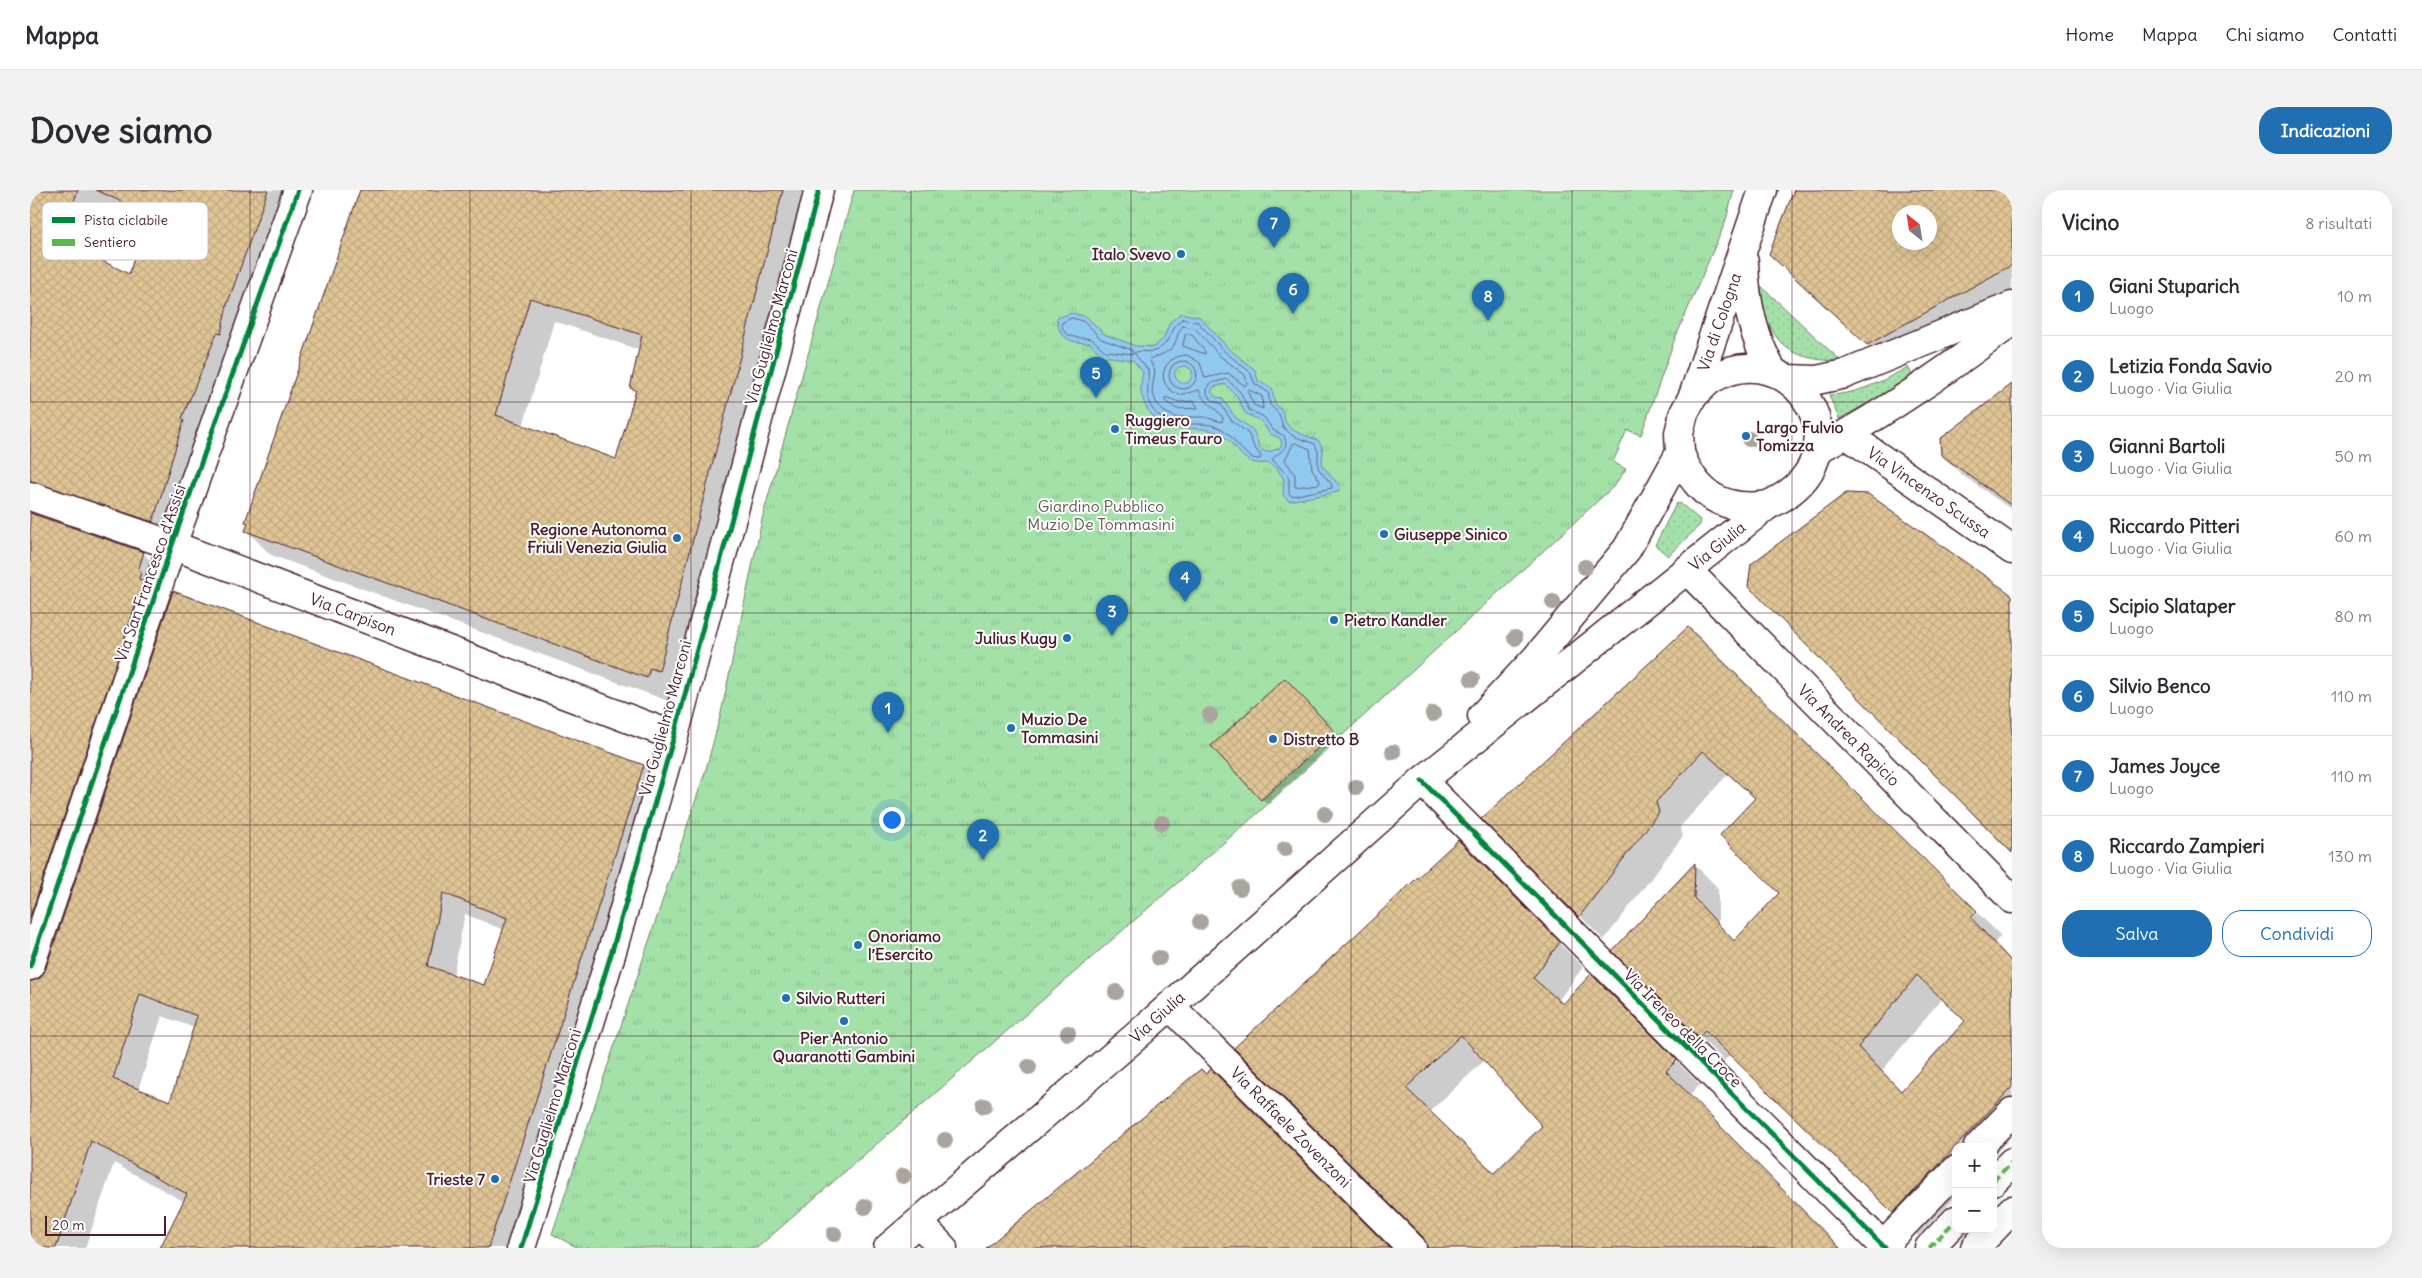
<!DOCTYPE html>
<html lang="it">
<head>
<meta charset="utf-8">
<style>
  :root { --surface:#fff; --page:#f2f2f3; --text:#2b2b33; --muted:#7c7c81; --line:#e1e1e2; --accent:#1f6fb2 }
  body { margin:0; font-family:Delius,sans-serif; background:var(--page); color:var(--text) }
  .controls { position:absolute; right:15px; bottom:15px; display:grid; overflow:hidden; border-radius:10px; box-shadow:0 5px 20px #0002 }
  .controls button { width:45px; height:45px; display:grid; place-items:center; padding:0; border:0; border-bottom:1px solid var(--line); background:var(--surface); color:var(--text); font:25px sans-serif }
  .compass { position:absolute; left:1862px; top:15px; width:45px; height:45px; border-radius:50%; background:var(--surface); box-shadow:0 5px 20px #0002; rotate:330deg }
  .scale { position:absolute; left:15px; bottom:12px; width:121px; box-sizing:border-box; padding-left:5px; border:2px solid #4a1f2b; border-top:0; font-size:14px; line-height:18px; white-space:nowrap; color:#4a1f2b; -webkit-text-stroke:4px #fff; paint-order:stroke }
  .you { position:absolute; left:861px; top:629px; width:18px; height:18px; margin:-12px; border:4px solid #fff; border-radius:50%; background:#1a73e8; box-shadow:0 0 0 8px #1a73e833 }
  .badge { display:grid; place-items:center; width:32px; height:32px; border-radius:50%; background:var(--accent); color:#fff; font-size:16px; font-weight:700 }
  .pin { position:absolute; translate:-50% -41px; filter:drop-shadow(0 1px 2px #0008) }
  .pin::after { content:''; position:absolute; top:26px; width:18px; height:15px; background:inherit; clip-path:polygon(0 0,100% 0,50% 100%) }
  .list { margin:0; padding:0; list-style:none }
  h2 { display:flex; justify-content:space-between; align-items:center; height:65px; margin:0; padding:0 20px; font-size:21px }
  h2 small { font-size:16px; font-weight:400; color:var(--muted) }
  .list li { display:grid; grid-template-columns:32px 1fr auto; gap:15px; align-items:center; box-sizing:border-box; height:80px; padding:0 20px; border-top:1px solid var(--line) }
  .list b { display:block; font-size:19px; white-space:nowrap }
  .list p { margin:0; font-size:16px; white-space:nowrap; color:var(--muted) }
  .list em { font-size:16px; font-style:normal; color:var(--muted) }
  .actions { display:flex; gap:10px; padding:15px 20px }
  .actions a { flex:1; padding:11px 0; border:1px solid var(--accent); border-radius:20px; text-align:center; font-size:18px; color:var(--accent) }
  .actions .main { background:var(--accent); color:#fff }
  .map { position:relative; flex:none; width:1982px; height:1058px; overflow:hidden; border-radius:20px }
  header { display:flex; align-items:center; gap:30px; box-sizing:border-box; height:70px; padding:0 25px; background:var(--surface); border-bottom:1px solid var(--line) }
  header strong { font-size:24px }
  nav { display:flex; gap:28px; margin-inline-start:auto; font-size:18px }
  .intro { display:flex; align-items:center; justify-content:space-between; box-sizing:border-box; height:120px; padding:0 30px }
  h1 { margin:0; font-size:35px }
  .button { padding:12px 22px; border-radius:20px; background:var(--accent); color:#fff; font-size:18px; font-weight:700 }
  main { display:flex; gap:30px; padding:0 30px }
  aside { flex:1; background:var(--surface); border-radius:20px; box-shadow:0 5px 20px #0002 }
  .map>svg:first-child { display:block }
  .grass { fill:url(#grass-dots); stroke:#76806a }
  .park { fill:url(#park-tufts); stroke:#76806a }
  .water { fill:#90c9f0; stroke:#7485a1; fill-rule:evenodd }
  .shadow { fill:#0003; fill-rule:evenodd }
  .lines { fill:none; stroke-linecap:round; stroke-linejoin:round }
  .shore { stroke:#66637a; stroke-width:1 }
  .building { fill:url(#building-cross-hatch); stroke:#4a1f2b; fill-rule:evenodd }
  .street-casing { stroke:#4a1f2b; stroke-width:31 }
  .secondary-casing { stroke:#4a1f2b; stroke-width:31 }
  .street { stroke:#fff; stroke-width:28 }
  .secondary { stroke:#fff; stroke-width:28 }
  .quiet { stroke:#58b947; stroke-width:4; stroke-dasharray:8 4; stroke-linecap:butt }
  .cycleway-casing { stroke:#fff; stroke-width:8 }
  .cycleway { stroke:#00873e; stroke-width:5 }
  .tree { fill:#aaa49f }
  .grid { fill:none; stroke:#4a1f2b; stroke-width:1; stroke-opacity:0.55 }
  .poi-dot { fill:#1f6fb2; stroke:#fff; stroke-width:2 }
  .labels { text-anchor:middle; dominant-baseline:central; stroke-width:4; stroke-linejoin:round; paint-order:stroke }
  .poi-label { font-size:16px; font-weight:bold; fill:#4a1f2b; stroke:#fff; text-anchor:start }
  .street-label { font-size:16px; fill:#4a1f2b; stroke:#fff }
  .park-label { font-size:16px; fill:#655950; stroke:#fff }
  .key { fill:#fff; stroke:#c9bcbf; stroke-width:1 }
  .key-label { font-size:14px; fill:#4a1f2b }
</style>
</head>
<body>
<header>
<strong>Mappa</strong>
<nav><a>Home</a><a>Mappa</a><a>Chi siamo</a><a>Contatti</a></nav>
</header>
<div class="intro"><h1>Dove siamo</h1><a class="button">Indicazioni</a></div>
<main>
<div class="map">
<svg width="1982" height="1058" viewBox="0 0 1982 1058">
  <defs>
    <pattern id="grass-dots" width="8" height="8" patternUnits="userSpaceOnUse" patternTransform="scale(1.25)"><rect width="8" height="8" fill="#a3e1a8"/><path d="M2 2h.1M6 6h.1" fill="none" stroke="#8ec191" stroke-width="1.8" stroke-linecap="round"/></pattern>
    <pattern id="park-tufts" width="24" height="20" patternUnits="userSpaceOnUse" patternTransform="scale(1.25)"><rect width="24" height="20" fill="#a3e1a8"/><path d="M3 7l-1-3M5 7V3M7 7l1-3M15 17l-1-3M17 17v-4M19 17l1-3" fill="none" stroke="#8ec191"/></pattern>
    <pattern id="building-cross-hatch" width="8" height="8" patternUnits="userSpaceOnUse" patternTransform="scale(1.25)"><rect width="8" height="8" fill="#dfc595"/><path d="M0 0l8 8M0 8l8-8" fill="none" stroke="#c1a981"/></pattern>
  </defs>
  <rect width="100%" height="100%" fill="#fff"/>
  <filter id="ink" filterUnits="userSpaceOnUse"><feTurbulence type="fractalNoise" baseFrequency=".02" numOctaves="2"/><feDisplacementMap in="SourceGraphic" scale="10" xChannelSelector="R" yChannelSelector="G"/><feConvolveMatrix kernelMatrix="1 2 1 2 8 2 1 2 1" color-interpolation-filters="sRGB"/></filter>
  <g filter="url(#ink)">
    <g class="grass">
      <path d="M1728 93 1811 171C1751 170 1739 149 1728 93Z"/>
      <path d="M1878 177 1884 188 1809 229 1799 205C1829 204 1852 191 1878 177Z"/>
      <polygon points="1650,313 1670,330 1670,335 1638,366 1625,355 1646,314"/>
    </g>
    <polygon class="park" points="824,0 1704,0 1695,33 1644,151 1611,245 1597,240 1583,272 1596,279 1584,296 1228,623 727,1058 548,1058 522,1044 676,579 691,523 733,325"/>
    <path class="water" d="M1042 123 1057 127 1074 144 1106 156 1124 157 1134 148 1140 132 1151 123 1170 127 1198 158 1225 180 1228 191 1242 198 1245 214C1258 225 1250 223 1257 234 1263 243 1279 246 1289 251L1293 261 1292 276 1310 296 1308 302 1259 311 1253 305 1254 289 1247 279 1239 273C1209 277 1211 256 1190 244 1176 236 1160 240 1145 238 1127 236 1113 218 1111 201 1110 195 1112 188 1113 182L1103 170 1072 166 1060 153C1041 153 1028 149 1027 128ZM1156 176 1162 180V187L1158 193H1151L1146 189 1144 182 1149 177ZM1195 194 1207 206 1215 223 1231 231 1240 244 1250 248 1252 253 1250 258 1238 262 1231 260 1223 240 1205 227 1192 208 1186 207 1181 202 1184 197Z"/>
    <g class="shadow">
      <path d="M0 0H267L145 353 12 316 7 324V326L113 363 135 385V414L8 792 16 782 144 403 614 576 636 599 487 1058H132L155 1012 84 973 55 1058H0ZM73 14 116 34 99 86 55 64ZM435 724 474 740 455 796 423 786ZM132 826 165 838 141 912 108 900Z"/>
      <path d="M332 0H791L641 512 241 365 217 341 219 334 216 332ZM524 131 610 160 601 198 606 203 587 270 493 236Z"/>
      <path d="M1765 0H1982V104L1856 172 1758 81ZM1870 22H1900V52H1870Z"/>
      <polygon points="1982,196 1982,320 1931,284 1912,265"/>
      <path d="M1658 439 1971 746 1964 753 1982 772V946L1963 966V957H1926V1006L1888 1046 1700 865 1694 871 1584 761 1665 675 1688 698V734L1705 752 1751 703 1726 609 1698 584 1650 637 1653 646 1574 750 1453 629ZM1912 808 1936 831 1871 903 1851 882Z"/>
      <polygon points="1255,489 1309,547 1237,614 1183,556"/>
      <path d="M1428 652 1553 777 1528 811 1533 815 1561 785 1670 895 1659 905 1809 1058H1398L1394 1046 1206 858ZM1455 870 1513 936 1464 985 1399 922Z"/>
      <polygon points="1982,1046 1982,1058 1971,1058"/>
    </g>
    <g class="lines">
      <g class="shore">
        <path d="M1042 128 1055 132 1071 149 1102 160 1103 164 1075 161 1062 149C1050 147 1032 150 1032 133Z"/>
        <path d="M1152 129 1168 132 1194 161 1220 182 1225 194 1238 202 1240 215 1249 224 1253 237 1263 246 1285 254 1288 262V278L1302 295V298L1262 306 1259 304V287L1242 269C1250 261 1260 260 1254 246L1243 240 1234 227 1219 220 1211 203 1197 189 1181 193 1177 199V204L1183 211 1190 213 1202 231 1218 243 1224 257 1231 266 1230 269C1215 271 1204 246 1192 239 1173 228 1147 241 1129 226 1112 212 1120 197 1118 180L1104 163C1110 159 1120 164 1127 160 1141 153 1140 138 1152 129Z"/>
        <path d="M1153 136 1165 138 1190 166 1215 185 1217 193 1215 196 1198 183 1175 188 1170 173 1157 165C1130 166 1124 197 1150 205L1169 200C1174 214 1186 216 1193 228L1192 232 1174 227H1145L1133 221 1126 212 1122 200 1125 181 1119 169C1127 166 1138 164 1144 155 1148 148 1147 141 1153 136Z"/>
        <polygon points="1156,144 1161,144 1175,161 1175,164 1153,156"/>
        <circle cx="1153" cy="185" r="14"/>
        <polygon points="1219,200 1232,206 1233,219 1224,215 1218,203"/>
        <polygon points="1138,208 1149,212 1164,211 1168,218 1147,219 1135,211 1135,208"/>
        <polygon points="1266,253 1280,259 1282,279 1290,291 1289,294 1265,297 1265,285 1255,270 1263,254"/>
      </g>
    </g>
    <g class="building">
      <polygon points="0,0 48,0 30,50 99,84 118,24 66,0 238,0 197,115 191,144 187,143 152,228 154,230 123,332 0,291"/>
      <path d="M330 0H753L629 481 620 478 617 488 215 341 218 333 215 332ZM500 108 612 145 600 198 606 200 586 269 466 225Z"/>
      <path d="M1764 0H1982V75L1837 155 1739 64ZM1870 22H1900V52H1870Z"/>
      <polygon points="1982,194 1982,316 1911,265 1910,249"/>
      <polygon points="1816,303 1838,304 1982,405 1982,663 1718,396 1721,374"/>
      <polygon points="0,323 114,362 108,381 111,382 109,389 114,391 0,727"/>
      <path d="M143 401 614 575 458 1058H130L157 1004 61 951 26 1058H0V791L10 788 15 781ZM413 703 477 728 454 795 398 776ZM110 804 167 826 140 911 83 889Z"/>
      <path d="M1658 437 1947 721 1941 728 1982 772V897L1863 1023 1675 841 1669 848 1582 761 1665 673 1664 708 1704 751 1749 703 1690 645 1725 608 1673 561 1626 612 1629 622 1549 727 1451 629ZM1887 785 1935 831 1871 901 1828 857Z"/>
      <polygon points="1255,488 1305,542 1231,610 1181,556"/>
      <path d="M1428 650 1530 752 1503 788 1533 814 1561 784 1647 870 1636 881 1810 1058H1397L1393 1047 1204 858ZM1431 845 1512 936 1464 983 1376 898Z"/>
      <polygon points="1171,879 1176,884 1181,879 1360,1058 956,1058"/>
    </g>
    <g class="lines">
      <g class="street-casing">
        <g id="street">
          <polyline points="1816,244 1982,360"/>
          <polyline points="0,306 142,355 644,546"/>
          <polyline points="1657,380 1982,709"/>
          <polyline points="1392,591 1855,1058"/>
          <polyline points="0,776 142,355 268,0"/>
          <polyline points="1140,816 1382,1058"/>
          <polyline points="1948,957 1982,922"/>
          <polyline points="1963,991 1982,972"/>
          <polyline points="889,1033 913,1058"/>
          <polyline points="1963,1039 1982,1020"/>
          <polyline points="491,1058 582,761 644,546 789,0"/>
          <polyline points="1851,1058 1926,980"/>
          <polyline points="1899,1058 1926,1030"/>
          <polyline points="1945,1058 1963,1039"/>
        </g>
      </g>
      <g class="secondary-casing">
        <g id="secondary">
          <path d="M1714 72C1715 112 1723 148 1743 182"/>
          <polyline points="1757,189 1787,190 1815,184 1982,116"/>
          <path d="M1788 259C1857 223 1919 178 1982 132"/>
          <path d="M1650 263C1666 305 1693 322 1738 315"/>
          <polyline points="1452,526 1507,467 1597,359 1650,263 1649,243 1654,223 1663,206 1733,0"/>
          <path d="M858 1058 1104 848 1392 591 1738 315C1844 267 1763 138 1680 190 1674 194 1669 201 1663 206"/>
        </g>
      </g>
      <use href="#street" class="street"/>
      <use href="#secondary" class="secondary"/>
      <g class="quiet">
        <polyline points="1963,991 1982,972"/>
        <polyline points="1899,1058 1926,1030"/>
      </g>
      <g class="cycleway-casing">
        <g id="cycleway">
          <polyline points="1392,591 1855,1058"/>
          <polyline points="0,776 142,355 268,0"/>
          <polyline points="491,1058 582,761 644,546 789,0"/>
        </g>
      </g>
      <use href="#cycleway" class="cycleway"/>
    </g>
    <g class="tree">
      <circle cx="1719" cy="249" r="8"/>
      <circle cx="1555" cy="377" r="8"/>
      <circle cx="1523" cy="412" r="8"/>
      <circle cx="1485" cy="448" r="8"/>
      <circle cx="1442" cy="489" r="8"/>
      <circle cx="1403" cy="524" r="8"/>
      <circle cx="1180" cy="525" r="8"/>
      <circle cx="1363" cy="562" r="8"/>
      <circle cx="1326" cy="597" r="8"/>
      <circle cx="1295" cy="624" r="8"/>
      <circle cx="1132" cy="633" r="8"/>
      <circle cx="1255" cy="659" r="8"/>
      <circle cx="1210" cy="698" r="8"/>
      <circle cx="1170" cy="732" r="8"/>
      <circle cx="1129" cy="768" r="8"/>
      <circle cx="1086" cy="802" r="8"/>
      <circle cx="1038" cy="843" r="8"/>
      <circle cx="999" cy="877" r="8"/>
      <circle cx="954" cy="916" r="8"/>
      <circle cx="915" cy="950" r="8"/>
      <circle cx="873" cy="986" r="8"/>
      <circle cx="835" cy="1017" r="8"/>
      <circle cx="804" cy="1044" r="8"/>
    </g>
  </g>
  <path class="grid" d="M220 0V1058M440 0V1058M661 0V1058M881 0V1058M1101 0V1058M1321 0V1058M1542 0V1058M1762 0V1058M0 212H1982M0 423H1982M0 635H1982M0 846H1982"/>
  <g class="poi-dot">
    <circle cx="1151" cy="64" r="5"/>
    <circle cx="1085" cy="239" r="5"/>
    <circle cx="1716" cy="246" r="5"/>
    <circle cx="1354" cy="344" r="5"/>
    <circle cx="647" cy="348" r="5"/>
    <circle cx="1304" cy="430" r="5"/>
    <circle cx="1037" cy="448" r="5"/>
    <circle cx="981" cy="538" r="5"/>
    <circle cx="1243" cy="549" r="5"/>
    <circle cx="828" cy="755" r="5"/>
    <circle cx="756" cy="808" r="5"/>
    <circle cx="814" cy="831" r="5"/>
    <circle cx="465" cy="989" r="5"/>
  </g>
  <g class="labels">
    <g class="poi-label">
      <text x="1141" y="64" text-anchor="end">Italo Svevo</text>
      <text x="1095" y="230">Ruggiero<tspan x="1095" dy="18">Timeus Fauro</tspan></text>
      <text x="1726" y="237">Largo Fulvio<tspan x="1726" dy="18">Tomizza</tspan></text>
      <text x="637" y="339" text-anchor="end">Regione Autonoma<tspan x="637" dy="18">Friuli Venezia Giulia</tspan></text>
      <text x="1364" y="344">Giuseppe Sinico</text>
      <text x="1314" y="430">Pietro Kandler</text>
      <text x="1027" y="448" text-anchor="end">Julius Kugy</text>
      <text x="991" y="529">Muzio De<tspan x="991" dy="18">Tommasini</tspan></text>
      <text x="1253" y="549">Distretto B</text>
      <text x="838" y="746">Onoriamo<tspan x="838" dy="18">l’Esercito</tspan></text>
      <text x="766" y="808">Silvio Rutteri</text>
      <text x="814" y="848" text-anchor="middle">Pier Antonio<tspan x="814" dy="18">Quaranotti Gambini</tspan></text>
      <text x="455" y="989" text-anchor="end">Trieste 7</text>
    </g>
    <g class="street-label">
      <text transform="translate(1689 132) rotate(-71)">Via di Cologna</text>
      <text transform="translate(741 137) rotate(-75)">Via Guglielmo Marconi</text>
      <text transform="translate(1899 302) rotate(35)">Via Vincenzo Scussa</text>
      <text transform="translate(1687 356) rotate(-39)">Via Giulia</text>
      <text transform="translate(120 383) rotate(-71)">Via San Francesco d'Assisi</text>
      <text transform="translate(323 424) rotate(21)">Via Carpison</text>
      <text transform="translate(635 528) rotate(-75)">Via Guglielmo Marconi</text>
      <text transform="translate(1819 545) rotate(45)">Via Andrea Rapicio</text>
      <text transform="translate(1127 827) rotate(-42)">Via Giulia</text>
      <text transform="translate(1653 838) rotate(45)">Via Ireneo della Croce</text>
      <text transform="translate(522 916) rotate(-73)">Via Guglielmo Marconi</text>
      <text transform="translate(1261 937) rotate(45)">Via Raffaele Zovenzoni</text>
    </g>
    <g class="park-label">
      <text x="1071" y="316">Giardino Pubblico<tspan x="1071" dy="18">Muzio De Tommasini</tspan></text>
    </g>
  </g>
  <rect x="12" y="12" width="166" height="58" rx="8" class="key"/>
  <rect x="22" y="27" width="23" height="6" fill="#00873e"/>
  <rect x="22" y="49" width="23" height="7" fill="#58b947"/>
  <g class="key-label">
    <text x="54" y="35">Pista ciclabile</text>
    <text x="54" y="57">Sentiero</text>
  </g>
</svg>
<div class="controls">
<button>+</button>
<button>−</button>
</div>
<svg class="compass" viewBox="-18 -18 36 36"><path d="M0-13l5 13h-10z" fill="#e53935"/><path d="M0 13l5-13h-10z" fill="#7c7c81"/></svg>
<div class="scale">20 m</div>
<div class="you"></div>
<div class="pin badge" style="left:858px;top:543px">1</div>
<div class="pin badge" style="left:953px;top:670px">2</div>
<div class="pin badge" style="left:1082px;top:446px">3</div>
<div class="pin badge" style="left:1155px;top:412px">4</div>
<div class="pin badge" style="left:1066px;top:208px">5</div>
<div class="pin badge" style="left:1263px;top:124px">6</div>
<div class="pin badge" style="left:1244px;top:58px">7</div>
<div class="pin badge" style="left:1458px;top:131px">8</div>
</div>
<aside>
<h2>Vicino<small>8 risultati</small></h2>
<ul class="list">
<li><span class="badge">1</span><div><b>Giani Stuparich</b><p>Luogo</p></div><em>10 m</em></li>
<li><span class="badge">2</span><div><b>Letizia Fonda Savio</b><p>Luogo · Via Giulia</p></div><em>20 m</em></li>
<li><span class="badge">3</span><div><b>Gianni Bartoli</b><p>Luogo · Via Giulia</p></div><em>50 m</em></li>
<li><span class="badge">4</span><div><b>Riccardo Pitteri</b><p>Luogo · Via Giulia</p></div><em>60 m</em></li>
<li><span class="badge">5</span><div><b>Scipio Slataper</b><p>Luogo</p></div><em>80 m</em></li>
<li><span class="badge">6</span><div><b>Silvio Benco</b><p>Luogo</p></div><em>110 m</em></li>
<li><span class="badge">7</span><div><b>James Joyce</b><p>Luogo</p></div><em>110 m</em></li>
<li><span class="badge">8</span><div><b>Riccardo Zampieri</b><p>Luogo · Via Giulia</p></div><em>130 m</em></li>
</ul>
<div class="actions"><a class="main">Salva</a><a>Condividi</a></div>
</aside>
</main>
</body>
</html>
